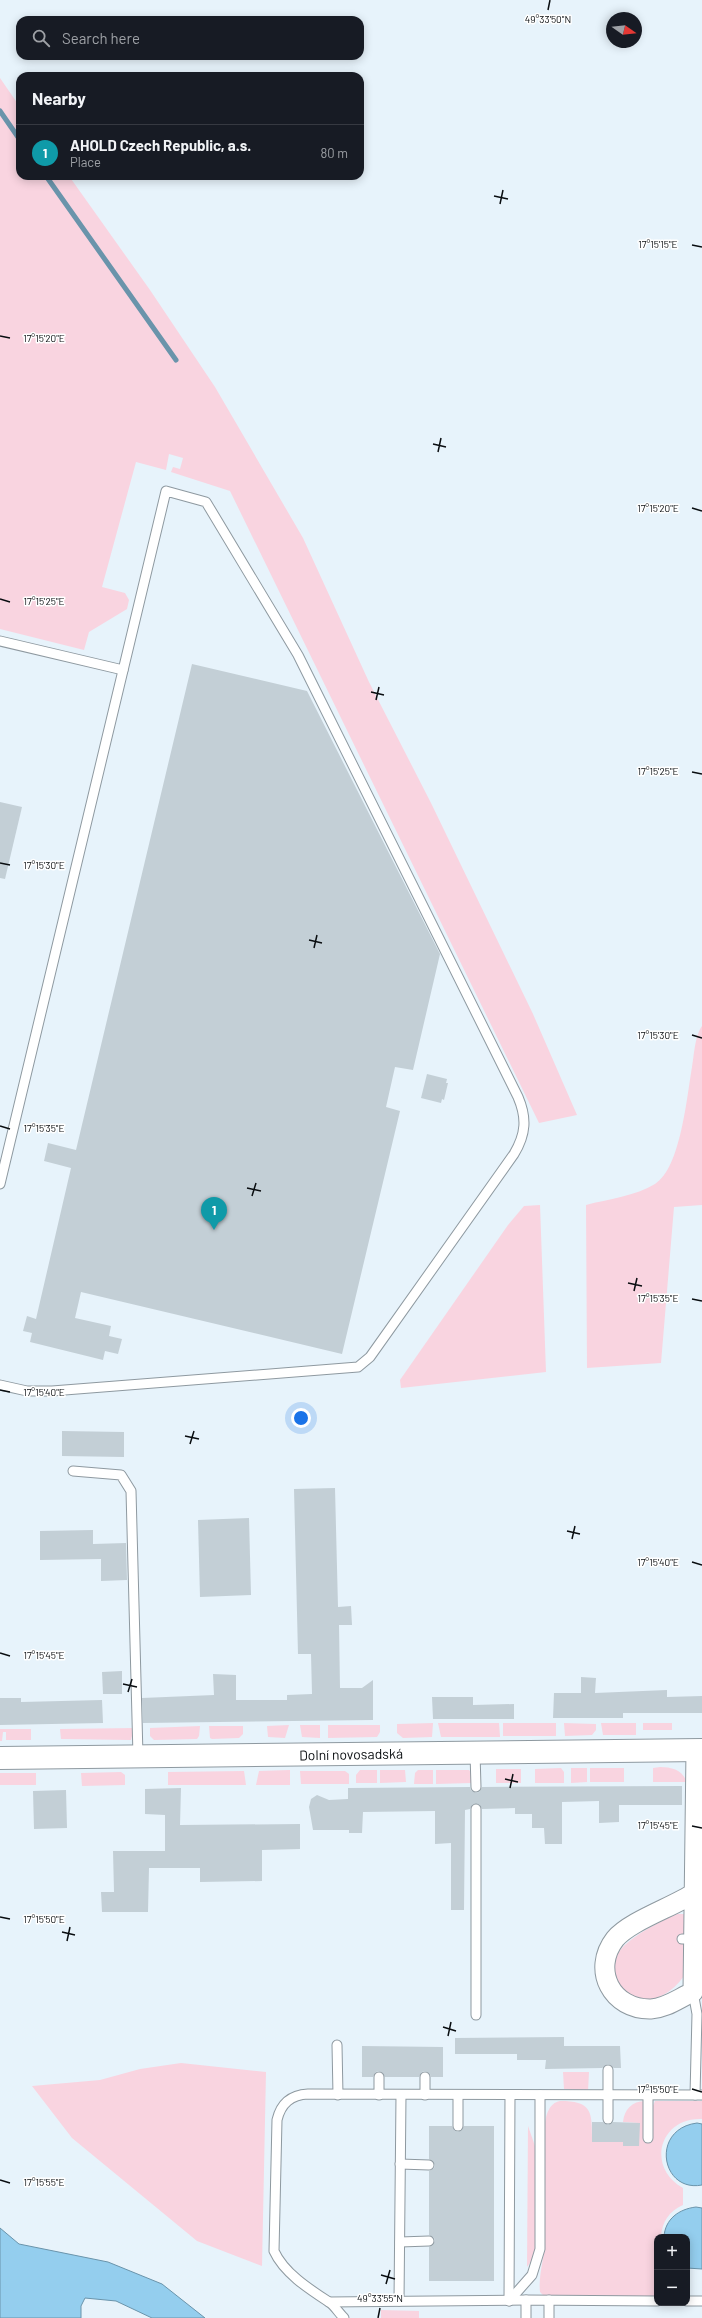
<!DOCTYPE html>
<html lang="en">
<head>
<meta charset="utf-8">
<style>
  :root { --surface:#171b24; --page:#242831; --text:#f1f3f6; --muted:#9ea1a6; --line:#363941; --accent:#8c9099 }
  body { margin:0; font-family:Barlow,sans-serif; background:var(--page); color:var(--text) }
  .controls { position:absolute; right:12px; bottom:12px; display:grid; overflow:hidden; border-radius:8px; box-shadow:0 2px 10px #0003 }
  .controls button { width:36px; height:36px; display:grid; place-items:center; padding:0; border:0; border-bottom:1px solid var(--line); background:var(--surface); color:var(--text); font:20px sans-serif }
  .compass { position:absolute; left:606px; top:12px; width:36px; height:36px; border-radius:50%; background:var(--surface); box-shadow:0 2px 10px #0003; rotate:104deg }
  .you { position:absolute; left:301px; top:1418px; width:14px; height:14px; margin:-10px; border:3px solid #fff; border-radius:50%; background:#1a73e8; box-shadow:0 0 0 6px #1a73e833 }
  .badge { display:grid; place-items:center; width:26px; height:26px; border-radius:50%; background:var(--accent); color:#fff; font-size:13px; font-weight:700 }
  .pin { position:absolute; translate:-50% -33px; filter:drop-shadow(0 1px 2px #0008) }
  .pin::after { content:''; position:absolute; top:21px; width:14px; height:12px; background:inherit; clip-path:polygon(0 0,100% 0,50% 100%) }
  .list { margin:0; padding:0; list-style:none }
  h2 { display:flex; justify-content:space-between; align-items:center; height:52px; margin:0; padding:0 16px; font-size:17px }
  h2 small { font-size:13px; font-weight:400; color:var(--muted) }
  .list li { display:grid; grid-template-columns:26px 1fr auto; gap:12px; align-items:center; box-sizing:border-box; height:56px; padding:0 16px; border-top:1px solid var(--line) }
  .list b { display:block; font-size:15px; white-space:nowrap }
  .list p { margin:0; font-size:13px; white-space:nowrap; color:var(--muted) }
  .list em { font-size:13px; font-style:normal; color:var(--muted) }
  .icon { flex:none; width:22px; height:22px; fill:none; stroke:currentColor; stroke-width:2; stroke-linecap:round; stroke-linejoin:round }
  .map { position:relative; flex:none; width:702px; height:2318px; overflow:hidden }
  .search { position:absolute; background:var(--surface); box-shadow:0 2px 10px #0003; left:16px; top:16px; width:348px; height:44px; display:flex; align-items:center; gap:10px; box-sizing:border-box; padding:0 14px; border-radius:12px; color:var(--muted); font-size:15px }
  .panel { position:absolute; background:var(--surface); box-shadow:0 2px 10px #0003; left:16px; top:72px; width:348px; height:108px; border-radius:12px }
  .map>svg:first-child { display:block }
  .green { fill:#f9d4e0 }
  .water { fill:#94ceee; stroke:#6a94ab }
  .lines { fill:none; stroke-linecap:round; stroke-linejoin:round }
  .stream { stroke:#6a94ab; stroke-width:5 }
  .building { fill:#c3cfd6 }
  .service-casing { stroke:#8e99a0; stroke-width:11 }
  .minor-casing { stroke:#8e99a0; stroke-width:21 }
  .secondary-casing { stroke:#8e99a0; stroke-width:24 }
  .service { stroke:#fff; stroke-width:9 }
  .minor { stroke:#fff; stroke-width:19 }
  .secondary { stroke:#fff; stroke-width:22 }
  .ticks { fill:none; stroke:#090d10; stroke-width:1.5 }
  .labels { text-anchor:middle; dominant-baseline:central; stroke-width:3; stroke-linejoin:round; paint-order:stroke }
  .street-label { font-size:14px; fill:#090d10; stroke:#fff }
  .ticks-label { font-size:10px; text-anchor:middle; fill:#090d10; stroke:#fff; stroke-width:3; stroke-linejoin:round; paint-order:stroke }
</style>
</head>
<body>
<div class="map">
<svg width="702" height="2318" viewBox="0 0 702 2318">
  <rect width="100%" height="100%" fill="#e7f3fb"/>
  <g class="green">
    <polygon points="0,78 20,107 20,176 69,176 150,290 215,387 303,538 369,682 431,803 533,1014 577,1115 539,1123 230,491 171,472 173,467 180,469 183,458 169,454 166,470 136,462 102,587 125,593 129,600 127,609 89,632 84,650 0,629"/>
    <path d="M702 1026V1205L674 1207 661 1363 587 1368 586 1205C608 1199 636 1196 655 1184 681 1168 687 1095 692 1067 694 1056 695 1035 702 1026Z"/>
    <polygon points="540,1205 546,1372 401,1388 400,1380 508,1225 524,1206"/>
    <polygon points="433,1723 432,1737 403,1738 397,1733 397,1724"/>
    <polygon points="438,1723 499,1723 500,1737 441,1737"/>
    <rect x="503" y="1723" width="53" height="13"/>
    <polygon points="564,1723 596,1724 596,1730 592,1735 565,1736"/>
    <polygon points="601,1723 636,1723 636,1735 603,1735"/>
    <rect x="643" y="1723" width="29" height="7"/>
    <polygon points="289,1725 285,1738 268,1737 267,1726"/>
    <polygon points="320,1725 320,1738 302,1737 300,1725"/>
    <polygon points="328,1725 380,1725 380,1732 377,1737 328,1738"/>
    <polygon points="200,1726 199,1736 197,1739 154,1740 150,1736 150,1728"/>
    <polygon points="209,1726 243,1726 243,1734 239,1738 212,1739 210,1738"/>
    <polygon points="134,1728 131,1740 61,1739 60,1729"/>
    <polygon points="0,1729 31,1729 31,1740 6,1740 6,1732 3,1732 2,1741 0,1741"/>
    <path d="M660 1767C672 1767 682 1770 687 1782H653V1768Z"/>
    <polygon points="561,1768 564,1772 564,1783 535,1783 535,1769"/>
    <polygon points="571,1768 587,1768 587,1782 571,1783"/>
    <rect x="590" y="1768" width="34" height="14"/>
    <rect x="496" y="1769" width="25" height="14"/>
    <polygon points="290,1770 290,1785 256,1785 259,1771"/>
    <polygon points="360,1770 377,1770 377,1783 356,1783 356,1775"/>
    <polygon points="380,1770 405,1770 406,1782 380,1783"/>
    <polygon points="418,1770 433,1770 433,1784 414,1784 415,1773"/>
    <polygon points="436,1770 469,1770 472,1773 472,1783 436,1784"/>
    <polygon points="244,1771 246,1785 168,1785 168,1772"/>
    <polygon points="300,1771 345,1771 349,1774 349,1784 301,1784"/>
    <polygon points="121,1772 125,1775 125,1785 82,1786 81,1773"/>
    <rect x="0" y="1773" width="36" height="12"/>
    <path d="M677 1914H684L687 1917 684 1976C647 2027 596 1985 619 1952 629 1937 661 1921 677 1914Z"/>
    <polygon points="181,2063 266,2072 262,2266 197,2241 72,2138 32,2086 100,2080 140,2069"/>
    <polygon points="563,2072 589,2072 588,2091 564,2089"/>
    <path d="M560 2101C593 2101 592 2112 592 2142H623V2146H639V2123L623 2122C624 2110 632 2101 645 2101L652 2108 655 2101H702V2119C659 2117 646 2168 683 2188V2205C669 2211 662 2222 661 2237H657V2296H556L543 2295 540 2292C538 2274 545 2257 545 2239V2124C546 2115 549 2103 560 2101Z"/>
    <polygon points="528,2126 535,2146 535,2250 534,2257 527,2267"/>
    <polygon points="381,2310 419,2311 419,2318 381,2318"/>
  </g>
  <g class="water">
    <path d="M697 2123 702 2124V2185C661 2193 650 2129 697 2123Z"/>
    <path d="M696 2207 702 2208V2269L687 2268V2237H664C665 2219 679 2209 696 2207Z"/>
    <polygon points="0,2228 19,2244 108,2262 162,2284 205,2318 152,2318 116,2301 85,2298 81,2306 81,2318 0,2318"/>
  </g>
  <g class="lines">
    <g class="stream">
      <polyline points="0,111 20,140"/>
      <polyline points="46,176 176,360"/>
    </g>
  </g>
  <g class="building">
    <polygon points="192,664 307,691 440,954 413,1070 395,1067 386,1107 400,1111 342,1354 81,1292 75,1318 111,1326 109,1336 122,1339 118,1354 105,1351 103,1360 30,1342 32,1333 23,1331 27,1316 36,1319 71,1168 44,1161 48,1143 76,1150"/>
    <polygon points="0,802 22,807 5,879 0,878"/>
    <polygon points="427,1074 447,1079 446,1083 448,1083 444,1100 442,1099 441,1103 421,1098"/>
    <polygon points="62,1431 124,1432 124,1457 62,1456"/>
    <polygon points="335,1488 338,1607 351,1606 352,1625 339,1625 340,1688 362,1688 373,1680 373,1720 143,1723 142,1698 214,1695 213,1674 236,1675 236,1700 287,1700 287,1695 312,1694 311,1654 298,1654 294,1489"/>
    <polygon points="249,1518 251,1595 200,1597 198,1520"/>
    <polygon points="93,1530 93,1544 126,1543 127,1580 101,1581 101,1559 40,1560 40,1531"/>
    <polygon points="122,1671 122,1694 103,1694 102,1672"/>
    <polygon points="581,1677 596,1678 595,1693 667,1690 667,1697 702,1696 702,1713 623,1713 623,1718 553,1718 554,1693 581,1693"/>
    <polygon points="432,1697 473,1697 473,1705 514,1704 514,1719 433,1719"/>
    <polygon points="0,1698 21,1698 21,1702 102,1700 103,1723 0,1725"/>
    <polygon points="682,1786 682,1805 619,1805 619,1822 599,1823 599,1801 562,1802 562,1844 545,1844 544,1828 532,1828 532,1814 515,1814 515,1808 482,1809 479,1804 473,1804 470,1809 465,1810 464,1910 451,1910 451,1843 435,1844 435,1811 363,1812 362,1833 349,1833 349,1830 313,1830 309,1807 311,1799 317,1795 329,1800 348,1799 348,1788 470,1787 471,1790 476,1793 479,1792 482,1787"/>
    <polygon points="181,1788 180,1825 300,1824 300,1849 262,1850 262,1881 200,1882 200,1868 149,1868 148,1912 102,1912 101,1892 114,1892 113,1851 165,1851 165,1815 145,1814 145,1789"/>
    <polygon points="66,1790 67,1828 34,1829 33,1791"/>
    <polygon points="564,2037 564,2046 620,2046 621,2068 614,2068 608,2064 602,2068 545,2069 546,2060 517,2060 517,2054 455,2054 455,2038"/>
    <polygon points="362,2046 443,2047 443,2077 431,2077 430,2074 425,2071 422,2072 419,2077 385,2077 379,2071 376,2072 373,2077 362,2077"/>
    <polygon points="592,2122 603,2122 608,2125 613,2122 640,2123 639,2146 623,2146 623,2142 592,2142"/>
    <polygon points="429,2126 452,2126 455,2131 458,2132 464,2126 494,2126 494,2281 429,2281 429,2247 435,2241 434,2238 429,2235 429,2171 434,2168 435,2165 429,2159"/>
  </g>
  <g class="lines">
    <g class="service-casing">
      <g id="service">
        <polyline points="0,641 123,670"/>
        <path d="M0 1184 166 491 206 502 298 655 518 1097C527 1118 526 1134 514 1154L370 1357 358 1367 52 1391H27L0 1385"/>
        <polyline points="73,1471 121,1475 131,1491 138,1756"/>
        <polyline points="475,1753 476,1787"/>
        <polyline points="682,1939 694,1939"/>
        <polyline points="693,1992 697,2014 695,2095"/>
        <polyline points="476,2015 476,1809"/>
        <polyline points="337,2045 338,2095"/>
        <polyline points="425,2077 425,2095"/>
        <polyline points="379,2095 379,2077"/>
        <polyline points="458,2095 458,2126"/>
        <polyline points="608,2119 608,2070"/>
        <polyline points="648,2138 648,2095"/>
        <polyline points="400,2164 429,2165"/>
        <polyline points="400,2242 429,2241"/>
        <polyline points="549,2300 549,2318"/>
        <polyline points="399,2301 401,2095"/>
        <polyline points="509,2301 532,2275 540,2249 540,2095"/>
        <polyline points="509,2301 510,2095"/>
        <polyline points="687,2301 702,2301"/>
        <polyline points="329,2302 526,2300"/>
        <path d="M344 2318C339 2313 334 2305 329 2302 309 2289 284 2273 274 2251L277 2120C281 2103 291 2095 308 2094L702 2095"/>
        <polyline points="526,2318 526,2300 657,2301"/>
      </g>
    </g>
    <g class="minor-casing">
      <path id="minor" d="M694 1893C673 1907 630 1921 615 1939 591 1970 612 2010 651 2009 667 2008 679 1998 693 1992L696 1750"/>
    </g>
    <g class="secondary-casing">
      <polyline id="secondary" points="0,1758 702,1750"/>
    </g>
    <use href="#service" class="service"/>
    <use href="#minor" class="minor"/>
    <use href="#secondary" class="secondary"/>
  </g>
  <path class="ticks" d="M548 10 550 0M494 196 508 199M500 204 503 190M692 245 702 247M0 336 10 338M433 444 446 447M438 452 441 438M692 508 702 511M0 599 10 602M371 692 384 695M376 700 379 687M692 772 702 774M0 863 10 865M309 940 322 943M314 948 317 935M692 1035 702 1038M0 1126 10 1129M247 1188 261 1191M252 1196 256 1183M628 1283 642 1286M634 1291 637 1278M692 1299 702 1301M0 1390 10 1392M185 1436 199 1439M190 1444 194 1431M567 1531 580 1534M572 1539 575 1526M692 1562 702 1565M0 1653 10 1656M123 1684 137 1687M128 1692 132 1679M505 1779 518 1782M510 1788 513 1774M692 1826 702 1828M0 1917 10 1919M62 1932 75 1935M67 1941 70 1927M443 2027 456 2031M448 2036 451 2022M692 2089 702 2092M0 2180 10 2183M381 2275 395 2279M386 2284 390 2270M378 2318 380 2308"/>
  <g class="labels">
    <g class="street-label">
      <text transform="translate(351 1754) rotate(-1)">Dolní novosadská</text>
    </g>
  </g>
  <g class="ticks-label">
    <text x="548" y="23">49°33'50"N</text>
    <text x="658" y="248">17°15'15"E</text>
    <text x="44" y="342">17°15'20"E</text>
    <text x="658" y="512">17°15'20"E</text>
    <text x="44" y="605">17°15'25"E</text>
    <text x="658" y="775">17°15'25"E</text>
    <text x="44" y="869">17°15'30"E</text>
    <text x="658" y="1039">17°15'30"E</text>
    <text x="44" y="1132">17°15'35"E</text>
    <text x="658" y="1302">17°15'35"E</text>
    <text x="44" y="1396">17°15'40"E</text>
    <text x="658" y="1566">17°15'40"E</text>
    <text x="44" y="1659">17°15'45"E</text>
    <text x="658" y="1829">17°15'45"E</text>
    <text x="44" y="1923">17°15'50"E</text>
    <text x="658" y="2093">17°15'50"E</text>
    <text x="44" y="2186">17°15'55"E</text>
    <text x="380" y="2302">49°33'55"N</text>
  </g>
</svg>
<div class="controls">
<button>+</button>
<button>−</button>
</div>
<svg class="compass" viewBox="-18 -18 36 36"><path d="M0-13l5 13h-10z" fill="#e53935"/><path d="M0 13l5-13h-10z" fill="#9ea1a6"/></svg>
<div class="you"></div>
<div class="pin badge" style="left:214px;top:1230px;background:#0f9aa8">1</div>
<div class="search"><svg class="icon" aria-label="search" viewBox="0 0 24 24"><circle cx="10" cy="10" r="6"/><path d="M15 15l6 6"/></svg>Search here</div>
<section class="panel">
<h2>Nearby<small></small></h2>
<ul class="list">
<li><span class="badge" style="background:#0f9aa8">1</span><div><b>AHOLD Czech Republic, a.s.</b><p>Place</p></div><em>80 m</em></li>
</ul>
</section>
</div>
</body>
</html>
